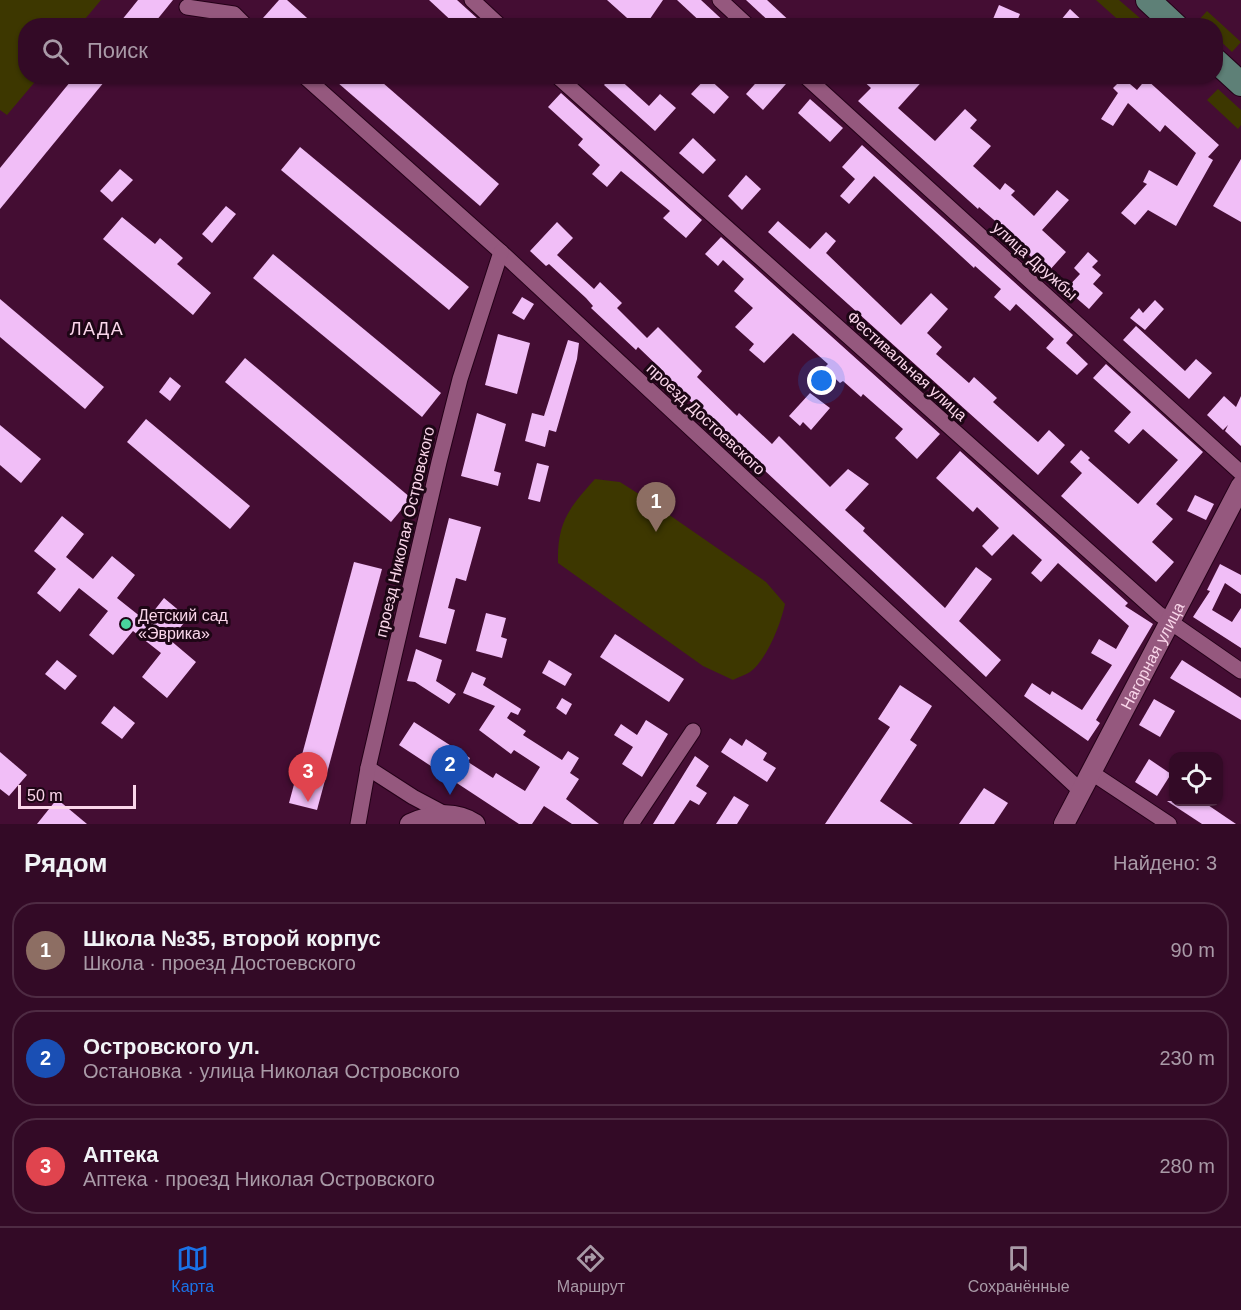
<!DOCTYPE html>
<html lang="ru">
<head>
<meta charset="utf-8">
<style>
  :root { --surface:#330a26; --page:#3b132e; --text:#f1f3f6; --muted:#a99aa7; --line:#4e2b43; --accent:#1a73e8 }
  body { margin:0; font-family:Helvetica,sans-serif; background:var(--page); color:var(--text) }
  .controls { position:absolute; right:18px; bottom:18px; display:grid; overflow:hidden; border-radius:12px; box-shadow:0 2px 4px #0004 }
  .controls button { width:54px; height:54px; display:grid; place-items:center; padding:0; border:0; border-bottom:2px solid var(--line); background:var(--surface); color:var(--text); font:30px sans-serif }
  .scale { position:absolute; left:18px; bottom:15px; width:118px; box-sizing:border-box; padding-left:6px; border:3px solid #fad6ea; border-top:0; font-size:16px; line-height:21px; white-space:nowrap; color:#fad6ea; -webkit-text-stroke:4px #1d0615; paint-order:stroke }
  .you { position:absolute; left:822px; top:381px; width:21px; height:21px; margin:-15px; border:4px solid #fff; border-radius:50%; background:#1a73e8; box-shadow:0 0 0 9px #1a73e833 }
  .badge { display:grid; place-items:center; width:39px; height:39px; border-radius:50%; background:var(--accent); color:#fff; font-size:20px; font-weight:700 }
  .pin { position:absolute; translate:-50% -50px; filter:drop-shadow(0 2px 3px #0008) }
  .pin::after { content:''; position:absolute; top:32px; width:21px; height:18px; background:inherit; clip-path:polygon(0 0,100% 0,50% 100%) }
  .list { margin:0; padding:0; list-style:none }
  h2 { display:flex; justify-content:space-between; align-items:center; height:78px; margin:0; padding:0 24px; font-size:26px }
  h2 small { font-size:20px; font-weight:400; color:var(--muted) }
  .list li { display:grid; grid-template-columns:39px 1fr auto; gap:18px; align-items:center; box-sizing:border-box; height:96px; margin:0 12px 12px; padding:0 12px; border:2px solid var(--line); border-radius:24px }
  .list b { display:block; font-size:22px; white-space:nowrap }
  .list p { margin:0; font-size:20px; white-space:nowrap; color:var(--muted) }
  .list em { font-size:20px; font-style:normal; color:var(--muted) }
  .icon { flex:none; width:33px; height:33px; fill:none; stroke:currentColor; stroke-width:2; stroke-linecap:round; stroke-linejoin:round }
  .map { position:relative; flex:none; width:1241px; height:824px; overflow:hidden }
  .search { position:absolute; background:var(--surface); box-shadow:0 2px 4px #0004; left:18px; right:18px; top:18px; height:66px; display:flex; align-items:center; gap:15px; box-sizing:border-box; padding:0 21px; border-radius:24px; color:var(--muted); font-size:22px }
  .sheet { height:402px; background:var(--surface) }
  nav { display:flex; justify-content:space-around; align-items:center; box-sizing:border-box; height:84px; border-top:2px solid var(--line); background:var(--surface); font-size:16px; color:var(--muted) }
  nav a { display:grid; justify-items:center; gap:3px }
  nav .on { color:var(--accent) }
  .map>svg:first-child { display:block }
  .green { fill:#3d3700 }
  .building { fill:#f1bef7 }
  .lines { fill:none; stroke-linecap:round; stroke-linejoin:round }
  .minor-casing { stroke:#240018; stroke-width:17 }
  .tertiary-casing { stroke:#240018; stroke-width:22 }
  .primary-casing { stroke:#240018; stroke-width:26 }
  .minor { stroke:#95587e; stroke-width:15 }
  .tertiary { stroke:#95587e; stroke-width:20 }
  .primary { stroke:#5e8077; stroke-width:24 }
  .poi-dot { fill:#49d49d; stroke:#1d0615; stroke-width:2 }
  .labels { text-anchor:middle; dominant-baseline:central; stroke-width:6; stroke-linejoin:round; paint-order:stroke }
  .street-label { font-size:16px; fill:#fad6ea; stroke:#1d0615 }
  .poi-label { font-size:16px; fill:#fad6ea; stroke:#1d0615; text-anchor:start }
  .neighbourhood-label { font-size:18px; letter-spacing:1.5px; fill:#fad6ea; stroke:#1d0615 }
</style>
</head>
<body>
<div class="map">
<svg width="1241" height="824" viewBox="0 0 1241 824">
  <rect width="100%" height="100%" fill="#440d33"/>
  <g class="green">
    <polygon points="0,0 101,0 80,25 26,26 26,76 39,77 7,115 0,110"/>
    <polygon points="1096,0 1119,0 1148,25 1124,25"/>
    <polygon points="1207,11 1241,42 1232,52 1216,37 1216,26 1202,25 1198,21"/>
    <polygon points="1218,89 1241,110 1241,125 1238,129 1207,100"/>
    <path d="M595 479 620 482 642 496 766 582 785 604C781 623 767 660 750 672 746 675 738 677 733 680L703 666 558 563C557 522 569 508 595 479Z"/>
  </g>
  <g class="building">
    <polygon points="138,0 173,0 152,26 117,26"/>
    <polygon points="279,0 287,0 316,26 271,26 263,18"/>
    <polygon points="429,0 457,0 478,19 472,26 457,26"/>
    <polygon points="607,0 663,0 645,26 636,26"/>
    <polygon points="677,0 701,0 729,26 705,26"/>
    <polygon points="746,0 767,0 795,26 774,26"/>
    <polygon points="999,5 1020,14 1015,26 990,26"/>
    <polygon points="1070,9 1088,26 1067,26 1061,20"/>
    <polygon points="75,76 109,76 0,209 0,168"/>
    <polygon points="330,76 375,76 499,184 480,206"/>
    <polygon points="612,76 616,76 649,106 660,94 676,108 655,131 604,85"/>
    <polygon points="762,76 793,76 763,110 746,94"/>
    <polygon points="858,76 927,76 898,108 935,141 965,109 977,120 970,128 991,146 973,166 1000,190 1005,183 1015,191 1011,195 1034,216 1057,190 1069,200 1042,230 1066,252 1048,272 999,228 1001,226 979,207 978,209 858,101 871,88"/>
    <polygon points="707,77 729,97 714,114 691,94"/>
    <polygon points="1123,78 1137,90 1146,79 1219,145 1208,157 1213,160 1176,226 1148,210 1135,225 1121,213 1147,184 1143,182 1149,170 1177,186 1196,153 1165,125 1160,132 1128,103 1113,126 1101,119 1118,93 1113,88"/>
    <polygon points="561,93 702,220 686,238 663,218 670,211 621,171 607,187 592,174 600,165 578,145 583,139 548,107"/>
    <polygon points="810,99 843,128 830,142 798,113"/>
    <polygon points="693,138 716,160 703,174 679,153"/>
    <polygon points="862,145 1073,335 1066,343 1088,364 1077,375 1046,348 1054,339 1016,304 1010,311 994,297 1001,289 975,266 974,268 874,176 849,204 840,196 855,179 842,167"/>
    <polygon points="300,147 469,287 449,310 281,170"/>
    <polygon points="1241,159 1241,222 1213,206"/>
    <polygon points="120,169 133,180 112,202 100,191"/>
    <polygon points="746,175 761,189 742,210 728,196"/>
    <polygon points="226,206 236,214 212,243 202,234"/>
    <polygon points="122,217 155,244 160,238 183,258 177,264 211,293 193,315 103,239"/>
    <polygon points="778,221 810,249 826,232 836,241 826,253 901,325 931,293 948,309 927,333 942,347 936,354 969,383 974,377 997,398 993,402 1038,442 1049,430 1065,445 1038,475 768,232"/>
    <polygon points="557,222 573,238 557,255 594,289 600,282 622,303 617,308 647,338 658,327 702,371 697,377 737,416 739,413 772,444 779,436 830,487 848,469 869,484 845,510 865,528 863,531 945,608 976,567 992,579 959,621 1001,660 986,677 660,373 663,371 638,347 636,350 591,308 593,306 586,298 549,264 546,266 530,251"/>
    <polygon points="721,237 940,434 917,459 895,438 903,429 863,394 861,397 843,381 840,383 824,368 828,364 793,333 764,363 749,350 754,344 735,327 753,308 734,291 744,279 723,260 718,266 705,254"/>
    <polygon points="1088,252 1098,261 1092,267 1101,275 1093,284 1103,293 1089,309 1066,289 1080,274 1074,268"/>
    <polygon points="273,254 441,393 422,417 253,278"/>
    <polygon points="522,297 534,304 524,320 512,313"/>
    <polygon points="0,299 104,387 85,409 0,337"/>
    <polygon points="1155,300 1164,309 1145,330 1130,318 1139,308 1143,313"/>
    <polygon points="1136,326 1185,371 1196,359 1212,373 1189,399 1123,340"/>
    <polygon points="498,334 530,343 517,394 485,385"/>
    <polygon points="568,340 579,343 577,359 556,432 549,430 545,447 525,441 532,413 544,416"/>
    <polygon points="245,358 411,498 391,522 225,382"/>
    <polygon points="1106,364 1203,452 1156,504 1173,519 1152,542 1174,562 1156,582 1061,496 1082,473 1070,462 1081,450 1090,458 1088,460 1138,504 1178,460 1143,429 1129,444 1114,431 1131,412 1093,378"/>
    <polygon points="170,377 181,386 170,401 159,392"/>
    <polygon points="810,393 830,408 811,430 803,422 800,426 789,416"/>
    <polygon points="1224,396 1236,407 1241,396 1241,446 1225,431 1228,425 1223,430 1207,415"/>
    <polygon points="477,413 506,424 494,471 501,473 498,486 461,476"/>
    <polygon points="146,419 250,506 230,529 127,442"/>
    <polygon points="0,425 41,459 21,483 0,465"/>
    <polygon points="960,451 1128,603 1125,606 1153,624 1096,720 1100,723 1088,741 1024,696 1032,683 1050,695 1052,691 1082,710 1112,665 1091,653 1099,639 1116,649 1129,626 1058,563 1041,582 1031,573 1042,560 1013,534 992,556 982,546 999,528 977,507 973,512 936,478"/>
    <polygon points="537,463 549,466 540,502 528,499"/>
    <polygon points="1195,495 1214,504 1206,520 1187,511"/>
    <polygon points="62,516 84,534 66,557 93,579 112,556 135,575 117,598 146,621 164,598 188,618 170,640 196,662 167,698 142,677 161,653 133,631 113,655 89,635 108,611 79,588 60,612 37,593 56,569 34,551"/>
    <polygon points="449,518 481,527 466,581 456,578 448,608 455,610 446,644 419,637"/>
    <polygon points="354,562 382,569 317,810 289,803"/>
    <polygon points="1220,564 1241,575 1241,594 1225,583 1212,610 1232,622 1241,608 1241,648 1193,617 1210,591 1207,590"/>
    <polygon points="486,613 506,618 501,637 507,639 502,658 476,651"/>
    <polygon points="615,634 684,679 669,702 600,657"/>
    <polygon points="416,649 442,660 436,681 456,694 449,704 415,682 407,681"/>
    <polygon points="57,660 77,676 65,690 45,674"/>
    <polygon points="549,660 572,674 565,686 542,673"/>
    <polygon points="1182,660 1241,698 1241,720 1170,678"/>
    <polygon points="472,672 486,678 483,685 521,709 518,715 511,712 507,718 526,731 523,735 562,760 568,751 579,758 570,773 579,779 566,799 599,824 572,824 544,806 532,824 519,824 399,745 414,722 470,758 468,762 493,778 496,773 525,791 540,767 514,750 511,754 479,730 495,706 463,693"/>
    <polygon points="900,685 932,706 910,740 917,745 880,801 913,824 825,824 890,727 878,719"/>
    <polygon points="562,698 572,704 566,715 556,708"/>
    <polygon points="1154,699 1175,711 1160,737 1139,725"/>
    <polygon points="114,706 135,723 122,739 101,723"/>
    <polygon points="646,720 668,734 642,777 622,764 633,747 614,735 621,724 637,735"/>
    <polygon points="730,738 742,746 746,739 767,753 763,760 776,768 767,782 721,752"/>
    <polygon points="0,752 27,775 9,796 0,789"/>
    <polygon points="695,756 709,766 696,786 707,793 699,805 690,800 674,824 653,824"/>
    <polygon points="1149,759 1171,774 1157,796 1135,782"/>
    <polygon points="984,788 1008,803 994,824 959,824"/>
    <polygon points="734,796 749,805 737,824 716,824"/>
    <polygon points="57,799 87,824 37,824"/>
    <polygon points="1167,801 1202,801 1236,824 1202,824"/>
  </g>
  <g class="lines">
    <g class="minor-casing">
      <g id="minor">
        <polyline points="472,0 500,26"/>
        <polyline points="720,0 748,26"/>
        <polyline points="187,7 234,14 246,26"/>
        <polyline points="304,76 501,252 1082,792"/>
        <polyline points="557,76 1159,614 1241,671"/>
        <polyline points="805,76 1241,473"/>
        <polyline points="368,768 413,797 445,814"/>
        <polyline points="1092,773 1169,824"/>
        <polyline points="358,824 368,768 439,462 460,379 501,252"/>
        <polyline points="631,824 693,731"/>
      </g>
    </g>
    <g class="tertiary-casing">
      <g id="tertiary">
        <path d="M410 824C432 814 454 810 475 824"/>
        <path id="s1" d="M1064 824 1241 486"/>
      </g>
    </g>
    <g class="primary-casing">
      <g id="primary">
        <polyline points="1148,0 1176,26"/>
        <polyline points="1216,61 1241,84"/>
      </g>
    </g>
    <use href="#minor" class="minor"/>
    <use href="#tertiary" class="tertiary"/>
    <use href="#primary" class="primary"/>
  </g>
  <circle class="poi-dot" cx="126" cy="624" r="6"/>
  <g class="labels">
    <g class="street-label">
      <text transform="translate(1035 261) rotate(42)">улица Дружбы</text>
      <text transform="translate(907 366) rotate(42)">Фестивальная улица</text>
      <text transform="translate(706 419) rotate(43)">проезд Достоевского</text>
      <text transform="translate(405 532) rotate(-77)">проезд Николая Островского</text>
      <text stroke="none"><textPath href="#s1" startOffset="190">Нагорная улица</textPath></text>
    </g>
    <g class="poi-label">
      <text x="138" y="615">Детский сад<tspan x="138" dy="18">«Эврика»</tspan></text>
    </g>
    <g class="neighbourhood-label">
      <text x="97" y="329">ЛАДА</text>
    </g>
  </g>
</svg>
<div class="controls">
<button><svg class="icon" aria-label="locate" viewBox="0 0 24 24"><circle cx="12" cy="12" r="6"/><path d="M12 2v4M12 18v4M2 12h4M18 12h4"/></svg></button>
</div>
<div class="scale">50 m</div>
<div class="you"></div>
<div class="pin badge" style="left:656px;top:532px;background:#8d6e63">1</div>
<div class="pin badge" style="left:450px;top:795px;background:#1a4fb4">2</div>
<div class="pin badge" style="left:308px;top:802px;background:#e0444e">3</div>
<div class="search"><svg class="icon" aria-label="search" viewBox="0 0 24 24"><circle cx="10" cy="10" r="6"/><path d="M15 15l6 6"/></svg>Поиск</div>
</div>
<section class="sheet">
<h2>Рядом<small>Найдено: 3</small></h2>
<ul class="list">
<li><span class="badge" style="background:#8d6e63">1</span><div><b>Школа №35, второй корпус</b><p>Школа · проезд Достоевского</p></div><em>90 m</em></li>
<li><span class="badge" style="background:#1a4fb4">2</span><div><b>Островского ул.</b><p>Остановка · улица Николая Островского</p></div><em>230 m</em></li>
<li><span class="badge" style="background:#e0444e">3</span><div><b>Аптека</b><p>Аптека · проезд Николая Островского</p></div><em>280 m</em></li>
</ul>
</section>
<nav>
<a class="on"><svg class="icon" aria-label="map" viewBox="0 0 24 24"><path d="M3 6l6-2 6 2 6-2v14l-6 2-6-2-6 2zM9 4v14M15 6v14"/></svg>Карта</a>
<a><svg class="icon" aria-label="directions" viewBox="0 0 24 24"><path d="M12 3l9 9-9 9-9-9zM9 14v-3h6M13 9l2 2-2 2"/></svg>Маршрут</a>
<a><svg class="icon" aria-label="saved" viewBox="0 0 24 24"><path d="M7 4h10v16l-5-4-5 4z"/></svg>Сохранённые</a>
</nav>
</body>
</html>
